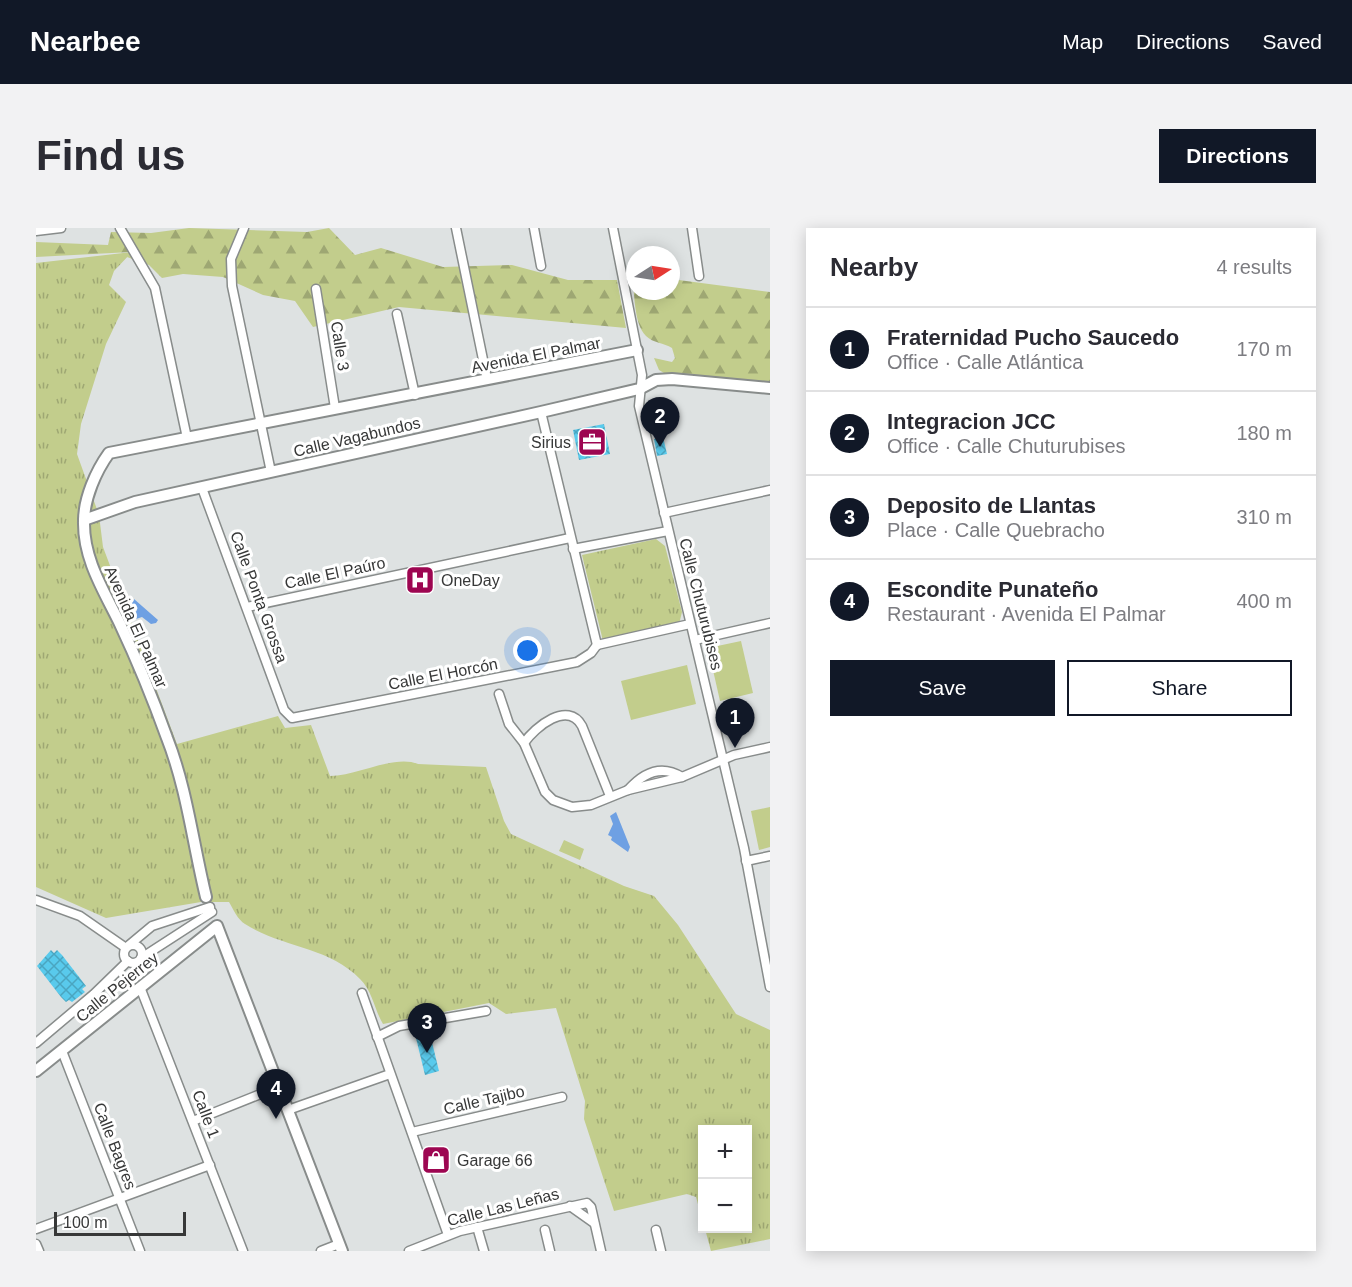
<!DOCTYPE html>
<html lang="en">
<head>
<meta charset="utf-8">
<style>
  :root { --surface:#fff; --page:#f2f2f3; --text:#2b2b33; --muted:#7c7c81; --line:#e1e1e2; --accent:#111827 }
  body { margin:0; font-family:Helvetica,sans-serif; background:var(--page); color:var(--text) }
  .controls { position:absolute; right:18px; bottom:18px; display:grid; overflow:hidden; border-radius:0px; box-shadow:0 3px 15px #0003 }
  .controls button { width:54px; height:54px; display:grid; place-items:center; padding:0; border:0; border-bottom:2px solid var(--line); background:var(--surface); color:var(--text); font:30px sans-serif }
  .compass { position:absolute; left:590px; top:18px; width:54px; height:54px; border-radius:50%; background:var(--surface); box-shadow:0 3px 15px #0003; rotate:78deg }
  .scale { position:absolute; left:18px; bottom:15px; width:132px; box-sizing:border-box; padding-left:6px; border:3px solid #373838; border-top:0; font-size:16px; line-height:21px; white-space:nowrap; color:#373838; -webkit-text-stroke:4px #fff; paint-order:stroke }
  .you { position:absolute; left:492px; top:423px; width:21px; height:21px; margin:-15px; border:4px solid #fff; border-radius:50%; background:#1a73e8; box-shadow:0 0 0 9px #1a73e833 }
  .badge { display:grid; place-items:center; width:39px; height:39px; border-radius:50%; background:var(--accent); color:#fff; font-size:20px; font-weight:700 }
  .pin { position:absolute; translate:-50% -50px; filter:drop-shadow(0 2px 3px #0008) }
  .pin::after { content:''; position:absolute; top:32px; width:21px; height:18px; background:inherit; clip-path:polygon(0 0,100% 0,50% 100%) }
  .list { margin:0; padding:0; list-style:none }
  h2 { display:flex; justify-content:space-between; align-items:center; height:78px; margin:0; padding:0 24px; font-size:26px }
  h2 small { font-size:20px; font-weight:400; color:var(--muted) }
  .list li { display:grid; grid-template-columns:39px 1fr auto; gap:18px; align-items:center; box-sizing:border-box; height:84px; padding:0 24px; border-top:2px solid var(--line) }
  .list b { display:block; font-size:22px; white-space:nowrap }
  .list p { margin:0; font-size:20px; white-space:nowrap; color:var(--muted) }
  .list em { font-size:20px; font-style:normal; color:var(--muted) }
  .actions { display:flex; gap:12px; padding:18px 24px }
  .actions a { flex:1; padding:14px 0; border:2px solid var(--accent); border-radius:0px; text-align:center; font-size:21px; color:var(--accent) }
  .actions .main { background:var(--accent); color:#fff }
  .map { position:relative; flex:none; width:734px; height:1023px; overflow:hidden; border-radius:0px }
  header { display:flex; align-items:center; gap:36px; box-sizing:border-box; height:84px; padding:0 30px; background:var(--accent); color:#fff }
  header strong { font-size:28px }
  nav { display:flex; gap:33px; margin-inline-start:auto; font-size:21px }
  .intro { display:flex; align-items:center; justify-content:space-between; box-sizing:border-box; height:144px; padding:0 36px }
  h1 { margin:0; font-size:42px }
  .button { padding:15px 27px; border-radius:0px; background:var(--accent); color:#fff; font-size:21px; font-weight:700 }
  main { display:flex; gap:36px; padding:0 36px }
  aside { flex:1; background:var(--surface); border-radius:0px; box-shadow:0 3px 15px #0003 }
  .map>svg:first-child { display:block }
  .grass { fill:#c2cd8c }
  .forest { fill:url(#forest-firs) }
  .park { fill:url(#park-tufts) }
  .water { fill:#6ea0e3 }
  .building { fill:url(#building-cross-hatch) }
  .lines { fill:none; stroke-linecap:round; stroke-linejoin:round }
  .minor-casing { stroke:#888c8b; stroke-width:11 }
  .tertiary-casing { stroke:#888c8b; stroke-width:14 }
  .minor { stroke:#fff; stroke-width:8 }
  .tertiary { stroke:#fff; stroke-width:10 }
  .labels { text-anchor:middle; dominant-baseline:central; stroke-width:6; stroke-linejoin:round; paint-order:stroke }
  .street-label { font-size:16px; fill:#373838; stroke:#fff }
  .poi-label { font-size:16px; fill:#373838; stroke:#fff; text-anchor:start }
</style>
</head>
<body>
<header>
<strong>Nearbee</strong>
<nav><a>Map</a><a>Directions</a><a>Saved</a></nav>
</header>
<div class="intro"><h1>Find us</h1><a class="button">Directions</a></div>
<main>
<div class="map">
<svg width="734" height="1023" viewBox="0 0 734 1023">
  <defs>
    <pattern id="forest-firs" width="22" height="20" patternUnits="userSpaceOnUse" patternTransform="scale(1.5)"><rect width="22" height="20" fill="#c2cd8c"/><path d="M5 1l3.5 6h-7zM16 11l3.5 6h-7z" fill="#9ea773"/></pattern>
    <pattern id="park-tufts" width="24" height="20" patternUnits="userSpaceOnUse" patternTransform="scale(1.5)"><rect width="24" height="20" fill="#c2cd8c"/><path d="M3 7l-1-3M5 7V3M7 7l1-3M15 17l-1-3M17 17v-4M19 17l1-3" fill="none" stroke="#9ea773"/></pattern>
    <pattern id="building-cross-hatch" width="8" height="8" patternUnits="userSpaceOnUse" patternTransform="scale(1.5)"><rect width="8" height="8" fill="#59caec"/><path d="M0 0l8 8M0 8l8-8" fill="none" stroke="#4aa5c0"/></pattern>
  </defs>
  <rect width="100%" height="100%" fill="#dee2e2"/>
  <g class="grass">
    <polygon points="705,413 717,465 684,473 672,420"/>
    <polygon points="651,437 660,476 595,492 585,453"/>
    <polygon points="734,579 734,619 723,622 715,583"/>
    <polygon points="528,612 548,621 544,632 523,623"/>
  </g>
  <g class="forest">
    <polygon points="153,0 271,4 293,0 319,27 345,20 407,39 476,37 532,52 581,52 590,100 363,79 277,99 259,73 227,67 187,49 147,46 126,50 113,37 91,29 95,24 0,29 0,14 72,17 75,4 115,5"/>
    <path d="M596 46 599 47V63H635V51L734 64V159L633 148 623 142 618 130 636 134 639 130 636 120C628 115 617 115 610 108 597 95 599 63 596 46Z"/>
  </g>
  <g class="park">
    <path d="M96 24 78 43 73 57 90 74 70 116 45 196 41 226 63 287 67 319 141 516 242 488 249 500 275 497 294 548C321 548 359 526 382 536L450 539 468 593 475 606 588 658 618 668 642 697 700 786 734 802V1011L675 1023 669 1001 712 1000V902H666V991L660 969 651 966 578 983 548 891 549 873 520 780 470 786 453 775 347 796C338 781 337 764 324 751 292 718 246 720 209 696 202 692 197 681 193 674H165L70 690 0 659V35Z"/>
    <polygon points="620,311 629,318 646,384 643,396 567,413 546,327"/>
  </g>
  <g class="water">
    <polygon points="98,371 122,392 120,395 115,396 106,389 100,391 98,387 101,382 95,378"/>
    <polygon points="580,584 594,619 592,624 575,612 576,609 572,607 577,596 574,588"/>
  </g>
  <g class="building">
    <polygon points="568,196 574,226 543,232 537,202"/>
    <polygon points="627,209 631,226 621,228 618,211"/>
    <polygon points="15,722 18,725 21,722 26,727 50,758 46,761 49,764 36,774 33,772 30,774 25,769 1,738"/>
    <polygon points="393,802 403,843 389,847 379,806"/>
  </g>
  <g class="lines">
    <g class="minor-casing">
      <g id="minor">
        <polyline points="84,0 119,60 151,210"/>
        <polyline points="208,0 195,31 196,58 235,244"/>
        <polyline points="420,0 451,151"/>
        <polyline points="498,0 505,38"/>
        <polyline points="577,0 606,147 603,178 708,620 734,759"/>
        <polyline points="656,0 663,48"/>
        <polyline points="0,3 25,0"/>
        <polyline points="280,61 299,180"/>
        <polyline points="361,86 379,167"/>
        <polyline points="505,184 561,417"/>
        <polyline points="166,260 248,482 256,490 541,434 555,425 561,417"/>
        <polyline points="628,285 734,262"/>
        <polyline points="537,321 632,303"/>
        <polyline points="211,379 534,310"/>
        <polyline points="659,412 734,395"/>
        <polyline points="561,417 654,396"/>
        <polyline points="463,466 473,496 488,515 509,564 517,572 536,579 555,577 592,562 646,549 698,527 734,519"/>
        <path d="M488 515C499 499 532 472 546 498L574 568"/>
        <path d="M592 562C607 545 625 536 646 549"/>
        <polyline points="710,633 734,628"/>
        <polyline points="0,672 44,688 90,720"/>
        <circle cx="97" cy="726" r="9"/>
        <polyline points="92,718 116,698 174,679"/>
        <polyline points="105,730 176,684"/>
        <polyline points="104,759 207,1023"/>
        <polyline points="326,765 412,1007"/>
        <polyline points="341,809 363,798 450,783"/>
        <polyline points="0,815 58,766 92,733"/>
        <polyline points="26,823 104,1023"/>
        <polyline points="252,882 354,846"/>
        <polyline points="157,893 242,859"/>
        <polyline points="376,904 526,869"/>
        <polyline points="534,978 558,995"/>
        <polyline points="441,999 448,1023"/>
        <polyline points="0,1001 174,937"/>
        <polyline points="509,1002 514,1023"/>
        <polyline points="620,1002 625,1023"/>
        <polyline points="0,1016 3,1023"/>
        <polyline points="285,1023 303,1016"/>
        <polyline points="373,1023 424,1003 551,975 555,979 565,1023"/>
      </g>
    </g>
    <g class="tertiary-casing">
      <g id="tertiary">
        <polyline points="48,292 99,274 505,184 603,161 620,152 636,151 734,160"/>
        <path d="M170 669C157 616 151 561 131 510 117 471 101 432 84 396 68 363 47 331 48 293 48 270 60 243 73 225L601 122"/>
        <polyline points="0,843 181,698 306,1023"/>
      </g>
    </g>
    <use href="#minor" class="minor"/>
    <use href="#tertiary" class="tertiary"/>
  </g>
  <defs>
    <g id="office-square" transform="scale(1.5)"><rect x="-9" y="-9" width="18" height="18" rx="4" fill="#9d0651" stroke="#fff"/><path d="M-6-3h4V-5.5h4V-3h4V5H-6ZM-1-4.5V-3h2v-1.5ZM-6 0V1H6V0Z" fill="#fff"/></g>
    <g id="hospital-square" transform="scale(1.5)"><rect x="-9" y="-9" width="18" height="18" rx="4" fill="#9d0651" stroke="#fff"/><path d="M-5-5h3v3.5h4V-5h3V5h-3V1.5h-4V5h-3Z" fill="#fff"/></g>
    <g id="shop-square" transform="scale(1.5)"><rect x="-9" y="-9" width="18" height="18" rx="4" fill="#9d0651" stroke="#fff"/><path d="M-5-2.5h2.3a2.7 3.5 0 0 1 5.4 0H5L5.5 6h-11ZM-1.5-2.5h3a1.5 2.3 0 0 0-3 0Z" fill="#fff"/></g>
  </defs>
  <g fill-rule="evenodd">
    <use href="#office-square" x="556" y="214"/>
    <use href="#hospital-square" x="384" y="352"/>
    <use href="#shop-square" x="400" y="932"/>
  </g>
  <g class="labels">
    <g class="street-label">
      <text transform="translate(304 118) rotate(81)">Calle 3</text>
      <text transform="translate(500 127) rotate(-11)">Avenida El Palmar</text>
      <text transform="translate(321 209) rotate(-13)">Calle Vagabundos</text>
      <text transform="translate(299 345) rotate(-12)">Calle El Paúro</text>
      <text transform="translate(223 369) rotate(70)">Calle Ponta Grossa</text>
      <text transform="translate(665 376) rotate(76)">Calle Chuturubises</text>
      <text transform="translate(100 399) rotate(66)">Avenida El Palmar</text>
      <text transform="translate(407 446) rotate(-11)">Calle El Horcón</text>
      <text transform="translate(81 759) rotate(-39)">Calle Pejerrey</text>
      <text transform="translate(448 872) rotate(-13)">Calle Tajibo</text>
      <text transform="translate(170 886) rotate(69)">Calle 1</text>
      <text transform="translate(79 918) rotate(69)">Calle Bagres</text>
      <text transform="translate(467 979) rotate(-14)">Calle Las Leñas</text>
    </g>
    <g class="poi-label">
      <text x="535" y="214" text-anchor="end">Sirius</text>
      <text x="405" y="352">OneDay</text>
      <text x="421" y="932">Garage 66</text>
    </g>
  </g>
</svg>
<div class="controls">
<button>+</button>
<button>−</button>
</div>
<svg class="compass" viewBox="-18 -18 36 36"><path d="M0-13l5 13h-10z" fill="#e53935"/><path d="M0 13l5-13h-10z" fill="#7c7c81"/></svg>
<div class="scale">100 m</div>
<div class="you"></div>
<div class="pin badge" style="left:699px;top:520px">1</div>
<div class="pin badge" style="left:624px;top:219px">2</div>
<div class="pin badge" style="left:391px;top:825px">3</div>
<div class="pin badge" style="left:240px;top:891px">4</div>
</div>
<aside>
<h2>Nearby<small>4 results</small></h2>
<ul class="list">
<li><span class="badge">1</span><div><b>Fraternidad Pucho Saucedo</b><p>Office · Calle Atlántica</p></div><em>170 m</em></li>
<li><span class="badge">2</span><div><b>Integracion JCC</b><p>Office · Calle Chuturubises</p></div><em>180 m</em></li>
<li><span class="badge">3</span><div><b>Deposito de Llantas</b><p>Place · Calle Quebracho</p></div><em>310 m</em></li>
<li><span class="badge">4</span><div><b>Escondite Punateño</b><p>Restaurant · Avenida El Palmar</p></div><em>400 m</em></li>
</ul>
<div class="actions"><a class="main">Save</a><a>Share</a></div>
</aside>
</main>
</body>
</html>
